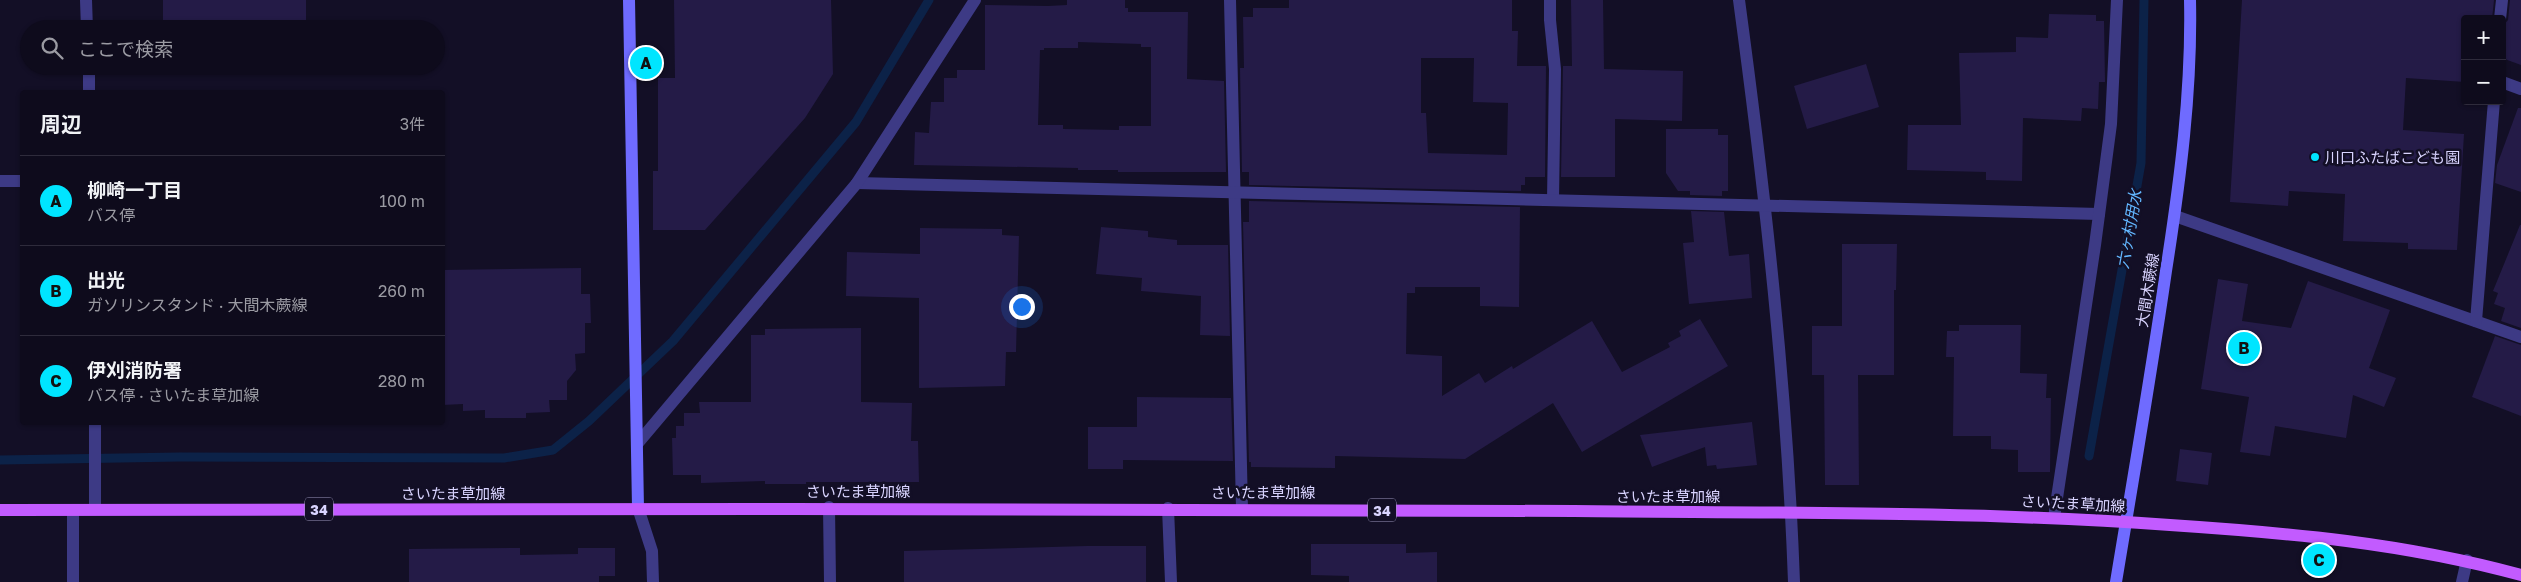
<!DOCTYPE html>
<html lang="ja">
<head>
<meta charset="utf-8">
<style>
  :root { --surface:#0e0b1c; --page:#171425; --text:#f1f3f6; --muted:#9b9ba3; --line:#2e2b3b; --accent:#00e5ff }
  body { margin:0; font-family:"Golos Text","Noto Sans JP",sans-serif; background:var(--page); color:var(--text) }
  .controls { position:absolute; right:15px; top:15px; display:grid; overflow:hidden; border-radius:5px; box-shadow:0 1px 4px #0004 }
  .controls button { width:45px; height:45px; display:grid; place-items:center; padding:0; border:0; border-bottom:1px solid var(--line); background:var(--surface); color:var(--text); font:25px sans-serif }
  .you { position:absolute; left:1021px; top:306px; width:18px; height:18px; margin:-12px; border:4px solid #fff; border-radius:50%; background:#1a73e8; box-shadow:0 0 0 8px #1a73e833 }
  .badge { display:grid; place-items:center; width:32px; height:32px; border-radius:50%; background:var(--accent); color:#111; font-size:16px; font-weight:700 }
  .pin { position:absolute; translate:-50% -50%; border:2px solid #fff; box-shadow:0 1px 5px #0006 }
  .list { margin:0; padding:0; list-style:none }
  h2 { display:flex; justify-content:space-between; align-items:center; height:65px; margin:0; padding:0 20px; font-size:21px }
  h2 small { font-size:16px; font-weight:400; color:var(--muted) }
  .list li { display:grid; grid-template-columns:32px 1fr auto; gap:15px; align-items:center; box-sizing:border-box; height:90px; padding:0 20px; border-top:1px solid var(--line) }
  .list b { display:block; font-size:19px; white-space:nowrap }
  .list p { margin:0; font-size:16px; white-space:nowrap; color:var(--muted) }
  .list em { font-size:16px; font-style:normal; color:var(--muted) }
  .icon { flex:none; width:28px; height:28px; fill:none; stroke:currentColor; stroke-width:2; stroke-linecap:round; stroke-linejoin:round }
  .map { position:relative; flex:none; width:2521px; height:582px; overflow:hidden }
  .search { position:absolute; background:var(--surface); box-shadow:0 1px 4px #0004; left:20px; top:20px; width:425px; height:55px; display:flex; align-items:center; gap:12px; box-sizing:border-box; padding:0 18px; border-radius:28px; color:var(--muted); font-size:19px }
  .panel { position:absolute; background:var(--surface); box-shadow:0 1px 4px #0004; left:20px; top:90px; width:425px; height:335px; border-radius:5px }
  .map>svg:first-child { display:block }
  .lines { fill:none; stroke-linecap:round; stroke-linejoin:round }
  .stream { stroke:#0c2248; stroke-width:9 }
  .building { fill:#241b47; fill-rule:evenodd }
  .street { stroke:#3d3a85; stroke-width:12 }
  .secondary { stroke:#6f6bff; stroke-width:12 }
  .primary { stroke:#c25bff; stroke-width:12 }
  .poi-dot { fill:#00e5ff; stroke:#130f26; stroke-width:2 }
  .labels { text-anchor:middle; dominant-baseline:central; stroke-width:5; stroke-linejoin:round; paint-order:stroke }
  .shield { fill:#130f26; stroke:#9e99be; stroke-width:1 }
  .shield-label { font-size:14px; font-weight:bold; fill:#d9d4ff }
  .poi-label { font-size:15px; fill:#d9d4ff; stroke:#130f26; text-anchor:start }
  .street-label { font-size:15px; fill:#d9d4ff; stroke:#130f26 }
  .water-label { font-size:16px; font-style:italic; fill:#62b6ff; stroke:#130f26 }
</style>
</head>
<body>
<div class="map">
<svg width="2521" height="582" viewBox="0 0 2521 582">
  <rect width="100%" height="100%" fill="#130f26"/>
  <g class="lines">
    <g class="stream">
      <polyline points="2089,456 2141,163 2144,0"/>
      <polyline points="0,460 180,457 504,458 553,450 589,421 673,341 856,122 929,0"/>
    </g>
  </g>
  <g class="building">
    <polygon points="163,0 306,0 306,25 163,27"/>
    <polygon points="674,0 831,0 833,74 805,118 705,230 653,230 653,171 658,171 658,78 675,78"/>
    <path d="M1067 0H1125V8H1128V12H1188L1187 79 1224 81 1226 172H1118V170H1078V168L914 165 915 132 929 133 931 102H944V78H957V70H985V5L1048 6 1067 5ZM1078 42 1141 44V47H1151V126H1119V130L1063 129V125H1038L1040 50H1044V48H1078Z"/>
    <path d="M1289 0H1512V31H1518L1517 66H1546L1545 177H1525V185H1521V191L1249 185V172H1242L1240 68H1244L1243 17H1253V8H1289ZM1421 58H1474L1473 102 1508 103 1507 155 1428 153 1426 113H1421Z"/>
    <polygon points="1571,0 1603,0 1604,69 1683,71 1682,121 1615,119 1615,177 1561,177 1563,66 1572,66"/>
    <polygon points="2242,0 2494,0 2492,19 2465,19 2465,82 2406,78 2403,130 2464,134 2457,250 2408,249 2408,243 2343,241 2345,194 2289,191 2288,206 2230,202"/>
    <polygon points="2510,0 2521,0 2521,65 2502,58 2502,27 2508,20"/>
    <polygon points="2049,14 2096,15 2096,21 2104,21 2105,82 2099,82 2098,109 2082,108 2081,121 2023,118 2022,181 1986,180 1986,172 1907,170 1908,125 1961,125 1959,53 2016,52 2016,37 2048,38"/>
    <polygon points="1866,64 1879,107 1807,129 1794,86"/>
    <polygon points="2518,108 2521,108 2521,192 2495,183 2497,165"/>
    <polygon points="1666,129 1718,129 1718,135 1728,135 1728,191 1722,191 1722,196 1690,195 1690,191 1678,191 1666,173"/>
    <polygon points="1249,201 1520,207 1519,307 1480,306 1480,287 1415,287 1415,293 1407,293 1406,354 1442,356 1442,396 1479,373 1485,383 1512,366 1513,369 1592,321 1622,372 1670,347 1668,343 1681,336 1679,331 1700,319 1728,366 1582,452 1553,403 1465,459 1335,456 1335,468 1251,467 1251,462 1249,462 1243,222 1249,222"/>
    <polygon points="1691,211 1724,212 1729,256 1749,254 1752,298 1689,304 1683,243 1694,242"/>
    <polygon points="2520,225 2521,225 2521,328 2501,321 2505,308 2494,304 2498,293 2493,291"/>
    <polygon points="1101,227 1148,231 1148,237 1177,240 1177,245 1228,245 1230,336 1200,335 1201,296 1141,291 1142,278 1096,274"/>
    <polygon points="920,228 1002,229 1002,235 1019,236 1016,352 1006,352 1005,386 919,388 919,298 846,296 847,252 920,254"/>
    <polygon points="1842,244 1897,244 1896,290 1894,290 1894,375 1858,375 1859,485 1825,485 1824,375 1812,375 1812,326 1842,326"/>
    <polygon points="581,268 581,294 590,294 591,323 585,323 585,353 575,354 576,370 567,381 567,400 549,400 550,412 526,413 526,418 485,418 485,410 463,411 463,404 442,405 442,270"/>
    <polygon points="2218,279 2248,284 2242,321 2291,328 2308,281 2390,310 2369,368 2396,378 2384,407 2353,395 2346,438 2275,426 2270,456 2240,452 2249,397 2201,389"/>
    <polygon points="1959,325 2021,325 2020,373 2047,374 2046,398 2051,398 2050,472 2018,472 2018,450 1991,449 1991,436 1953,436 1954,357 1946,357 1947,331 1959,331"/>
    <polygon points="861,328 861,402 912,403 911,441 918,441 919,482 806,482 806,484 765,484 765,481 701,483 701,475 673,475 672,438 676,438 676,426 684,426 684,413 700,413 699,402 751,402 751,335 765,335 765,329"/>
    <polygon points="2495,336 2521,345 2521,416 2472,397"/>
    <polygon points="1137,397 1231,398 1233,461 1123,460 1123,469 1088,469 1088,427 1137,427"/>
    <polygon points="1752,422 1757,465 1717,469 1716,465 1707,466 1705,447 1652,467 1640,435"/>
    <polygon points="2180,449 2212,453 2208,485 2176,481"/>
    <polygon points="1311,544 1406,544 1406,553 1437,552 1437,582 1349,582 1349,576 1311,575"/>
    <polygon points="1087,546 1146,546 1146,582 904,582 904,551"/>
    <polygon points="520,548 520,555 578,554 578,548 615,548 615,576 599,576 599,582 409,582 409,549"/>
  </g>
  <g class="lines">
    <g class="street">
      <polyline points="86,0 87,29"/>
      <polyline points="1230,0 1242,508"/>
      <polyline points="1550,0 1550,20 1555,69 1553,200"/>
      <path d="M1739 0C1765 193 1787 387 1794 582"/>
      <polyline points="2500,19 2502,0"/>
      <polyline points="89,66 89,92"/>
      <polyline points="2502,82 2521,89"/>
      <polyline points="0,181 22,181"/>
      <path d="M857 183C1271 195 1685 201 2099 214"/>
      <polyline points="2175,216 2521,337"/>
      <polyline points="2476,321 2494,101"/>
      <polyline points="95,422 95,509"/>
      <polyline points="638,443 857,183 975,0"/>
      <polyline points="829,507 830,582"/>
      <polyline points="638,508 652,551 653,582"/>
      <polyline points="1168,508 1171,582"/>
      <polyline points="73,510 73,582"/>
      <polyline points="2054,518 2095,245 2111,124 2117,0"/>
      <polyline points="2462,582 2467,560"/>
    </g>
    <g class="secondary">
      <polyline points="629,0 638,508"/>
      <path d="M2116 582C2133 479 2151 375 2166 271 2180 181 2192 91 2190 0"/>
    </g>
    <path class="primary" d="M0 510C525 510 1049 507 1574 511 1772 513 1972 511 2170 525 2291 533 2403 543 2521 575"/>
  </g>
  <circle class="poi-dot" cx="2315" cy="157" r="5"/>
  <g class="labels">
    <g class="shield">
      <rect x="305" y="497.5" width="28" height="23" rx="4"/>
      <rect x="1368" y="498.5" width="28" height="23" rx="4"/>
    </g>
    <g class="shield-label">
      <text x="319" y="509">34</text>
      <text x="1382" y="510">34</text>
    </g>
    <g class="poi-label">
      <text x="2325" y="157">川口ふたばこども園</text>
    </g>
    <g class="street-label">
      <text transform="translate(2147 290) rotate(-81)">大間木蕨線</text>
      <text x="858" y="491">さいたま草加線</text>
      <text x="1263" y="492">さいたま草加線</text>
      <text x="453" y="493">さいたま草加線</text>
      <text x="1668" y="496">さいたま草加線</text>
      <text transform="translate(2073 503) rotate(3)">さいたま草加線</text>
    </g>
    <g class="water-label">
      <text transform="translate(2129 229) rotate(-80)">六ヶ村用水</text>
    </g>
  </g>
</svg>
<div class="controls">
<button>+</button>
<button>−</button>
</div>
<div class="you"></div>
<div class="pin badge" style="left:646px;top:63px">A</div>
<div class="pin badge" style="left:2244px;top:348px">B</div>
<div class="pin badge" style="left:2319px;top:560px">C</div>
<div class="search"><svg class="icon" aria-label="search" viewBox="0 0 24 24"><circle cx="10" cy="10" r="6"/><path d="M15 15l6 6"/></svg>ここで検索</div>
<section class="panel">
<h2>周辺<small>3件</small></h2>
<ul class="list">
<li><span class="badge">A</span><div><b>柳崎一丁目</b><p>バス停</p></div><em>100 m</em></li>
<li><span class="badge">B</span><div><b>出光</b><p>ガソリンスタンド · 大間木蕨線</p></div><em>260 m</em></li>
<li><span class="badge">C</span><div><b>伊刈消防署</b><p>バス停 · さいたま草加線</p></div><em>280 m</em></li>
</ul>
</section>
</div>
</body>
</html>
